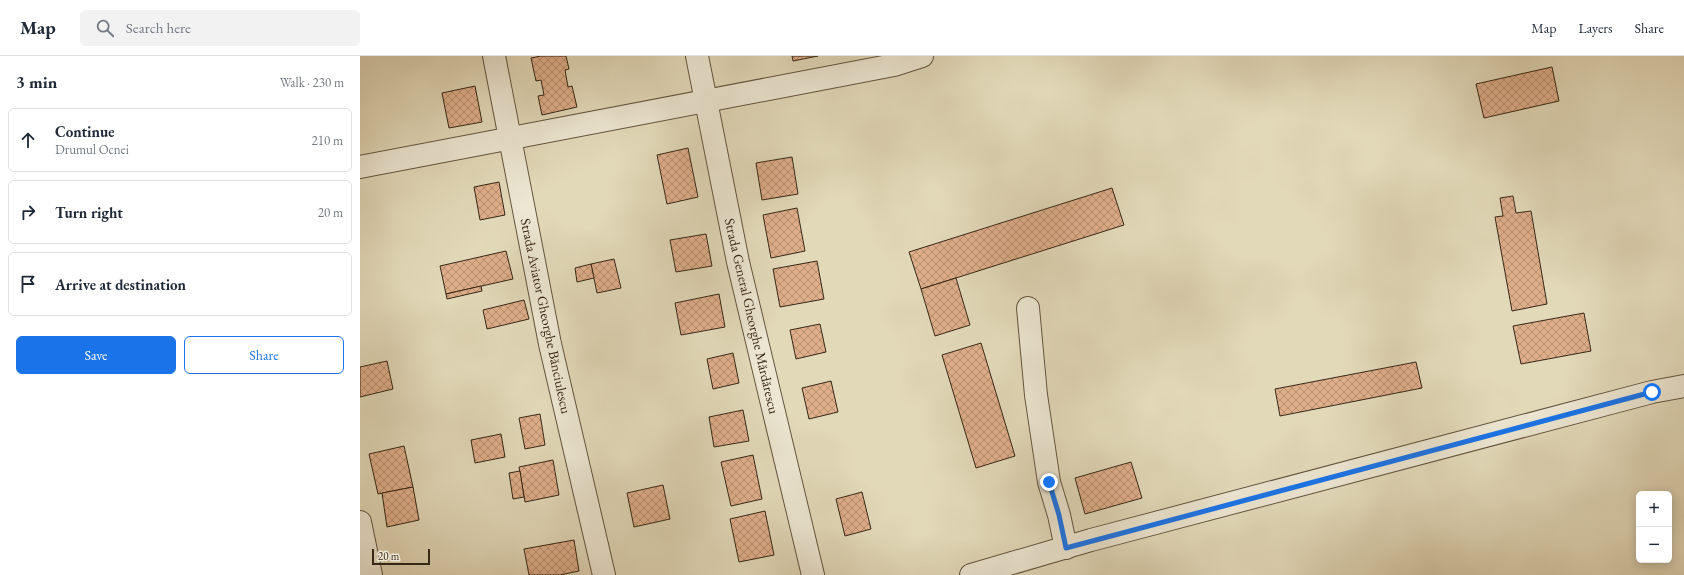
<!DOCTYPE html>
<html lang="en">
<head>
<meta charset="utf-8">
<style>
  :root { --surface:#fff; --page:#f2f2f3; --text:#1f2937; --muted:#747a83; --line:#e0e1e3; --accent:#1a73e8 }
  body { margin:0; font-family:"EB Garamond",serif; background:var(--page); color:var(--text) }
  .controls { position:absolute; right:12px; bottom:12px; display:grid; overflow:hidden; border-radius:6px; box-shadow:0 2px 10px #0003 }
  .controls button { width:36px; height:36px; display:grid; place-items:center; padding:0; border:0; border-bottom:1px solid var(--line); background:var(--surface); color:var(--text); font:20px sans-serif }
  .scale { position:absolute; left:12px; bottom:10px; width:58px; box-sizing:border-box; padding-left:4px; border:2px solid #372715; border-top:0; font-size:11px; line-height:14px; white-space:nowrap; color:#372715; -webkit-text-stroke:3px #ece6d2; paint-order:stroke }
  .stop { position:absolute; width:12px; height:12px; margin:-9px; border:3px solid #1a73e8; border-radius:50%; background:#fff }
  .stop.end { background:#1a73e8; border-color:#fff; box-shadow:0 1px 4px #0008 }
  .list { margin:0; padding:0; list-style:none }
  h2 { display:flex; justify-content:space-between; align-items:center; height:52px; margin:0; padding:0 16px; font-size:17px }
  h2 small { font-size:13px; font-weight:400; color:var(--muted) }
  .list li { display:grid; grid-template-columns:26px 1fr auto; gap:12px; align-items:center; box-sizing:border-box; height:64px; margin:0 8px 8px; padding:0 8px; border:1px solid var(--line); border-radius:6px }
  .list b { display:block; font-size:15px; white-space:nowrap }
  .list p { margin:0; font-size:13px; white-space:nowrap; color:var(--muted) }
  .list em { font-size:13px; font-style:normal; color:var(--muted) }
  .actions { display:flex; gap:8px; padding:12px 16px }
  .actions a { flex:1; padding:9px 0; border:1px solid var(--accent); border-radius:6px; text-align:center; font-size:14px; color:var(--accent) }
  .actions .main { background:var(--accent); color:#fff }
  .icon { flex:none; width:22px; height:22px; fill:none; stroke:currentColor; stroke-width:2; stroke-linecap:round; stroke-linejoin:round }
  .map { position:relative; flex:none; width:1324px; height:519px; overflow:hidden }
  header { display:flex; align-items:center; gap:24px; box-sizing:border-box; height:56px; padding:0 20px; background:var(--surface); border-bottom:1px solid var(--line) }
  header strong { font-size:19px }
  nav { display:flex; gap:22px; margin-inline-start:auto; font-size:14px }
  .search { width:280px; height:36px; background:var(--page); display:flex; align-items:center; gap:10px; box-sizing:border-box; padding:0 14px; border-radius:6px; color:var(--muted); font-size:15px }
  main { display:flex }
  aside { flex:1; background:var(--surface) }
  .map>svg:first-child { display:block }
  .building { fill:url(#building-cross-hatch); stroke:#372715 }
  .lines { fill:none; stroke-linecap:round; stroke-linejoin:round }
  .minor-casing { stroke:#62543e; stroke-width:24 }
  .minor { stroke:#ece6d2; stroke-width:22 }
  .route { stroke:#1a73e8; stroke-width:5 }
  .labels { text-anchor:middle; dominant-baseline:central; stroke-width:3; stroke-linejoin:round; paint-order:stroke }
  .street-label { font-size:14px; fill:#372715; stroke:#ece6d2 }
</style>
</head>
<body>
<header>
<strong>Map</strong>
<div class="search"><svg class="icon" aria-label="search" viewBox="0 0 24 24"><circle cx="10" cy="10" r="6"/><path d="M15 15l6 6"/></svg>Search here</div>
<nav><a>Map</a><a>Layers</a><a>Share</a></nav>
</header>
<main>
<aside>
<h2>3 min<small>Walk · 230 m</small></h2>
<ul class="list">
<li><svg class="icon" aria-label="ahead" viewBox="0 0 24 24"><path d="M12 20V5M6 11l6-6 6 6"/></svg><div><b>Continue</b><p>Drumul Ocnei</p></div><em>210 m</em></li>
<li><svg class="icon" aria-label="right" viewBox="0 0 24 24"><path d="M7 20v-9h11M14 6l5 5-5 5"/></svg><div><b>Turn right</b></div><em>20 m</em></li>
<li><svg class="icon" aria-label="arrive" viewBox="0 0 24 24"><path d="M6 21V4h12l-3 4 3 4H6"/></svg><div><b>Arrive at destination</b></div></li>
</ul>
<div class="actions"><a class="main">Save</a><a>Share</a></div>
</aside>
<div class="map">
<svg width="1324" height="519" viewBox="0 0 1324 519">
  <defs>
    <pattern id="building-cross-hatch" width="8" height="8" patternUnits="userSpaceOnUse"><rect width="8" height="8" fill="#dfaf8b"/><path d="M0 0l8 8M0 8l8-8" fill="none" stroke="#b68e70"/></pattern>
  </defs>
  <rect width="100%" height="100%" fill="#e2d9b9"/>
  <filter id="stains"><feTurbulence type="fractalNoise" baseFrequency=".005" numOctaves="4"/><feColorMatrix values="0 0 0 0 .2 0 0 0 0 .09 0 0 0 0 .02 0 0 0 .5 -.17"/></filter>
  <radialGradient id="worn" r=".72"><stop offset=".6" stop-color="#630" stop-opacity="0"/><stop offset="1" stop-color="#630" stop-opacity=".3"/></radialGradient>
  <g class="building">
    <polygon points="181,0 206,0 209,13 205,14 208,31 212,30 217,51 182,59 178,40 184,39 181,24 176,25 171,2"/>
    <polygon points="432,0 458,0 433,5"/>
    <polygon points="1192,11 1199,45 1124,62 1116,28"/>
    <polygon points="115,30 122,66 89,72 82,37"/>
    <polygon points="328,92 338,141 307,148 297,99"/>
    <polygon points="432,101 438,138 402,144 396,107"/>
    <polygon points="139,126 145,159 120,164 114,131"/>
    <polygon points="752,132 764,169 561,233 549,196"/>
    <polygon points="1153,140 1156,157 1171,155 1187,248 1152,255 1135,161 1143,160 1140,142"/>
    <polygon points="437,152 445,195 411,202 403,159"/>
    <polygon points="346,178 352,210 316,216 310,184"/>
    <polygon points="146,195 153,223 86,238 80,210"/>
    <polygon points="254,203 261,232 237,237 231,208"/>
    <polygon points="457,205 464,243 420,251 413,213"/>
    <polygon points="231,208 234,222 217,226 215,212"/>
    <polygon points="596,222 610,269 575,280 561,233"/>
    <polygon points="121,230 122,235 87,243 86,238"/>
    <polygon points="359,238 365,271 321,279 315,247"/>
    <polygon points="164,244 169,263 127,273 123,254"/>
    <polygon points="1224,257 1231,295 1161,308 1153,270"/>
    <polygon points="460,268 466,296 436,303 430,274"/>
    <polygon points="621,287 655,400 616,412 582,299"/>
    <polygon points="373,297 379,327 353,333 347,303"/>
    <polygon points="27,305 33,333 0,341 0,311"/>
    <polygon points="1056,306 1062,332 920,360 915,333"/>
    <polygon points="471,325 478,356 449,363 442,332"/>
    <polygon points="383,354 389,385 354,391 349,361"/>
    <polygon points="180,358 185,389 165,393 159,362"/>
    <polygon points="141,378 145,401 115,407 111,384"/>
    <polygon points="44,390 53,431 18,438 9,398"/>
    <polygon points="393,399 402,443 371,450 361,406"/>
    <polygon points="193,404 199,439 165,446 159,411"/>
    <polygon points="771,406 782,442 725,458 715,422"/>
    <polygon points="160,415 164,441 153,443 149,417"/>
    <polygon points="303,429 310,463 274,471 267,437"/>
    <polygon points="53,431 59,464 27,471 22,437"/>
    <polygon points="502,436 511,473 485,480 476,443"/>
    <polygon points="405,455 414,499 379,506 370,463"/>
    <polygon points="214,484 219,515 200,519 169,519 164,493"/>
  </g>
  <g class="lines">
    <g class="minor-casing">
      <g id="minor">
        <polyline points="134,0 190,288 244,519"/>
        <polyline points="337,0 378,206 453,519"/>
        <polyline points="0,111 534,9 562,0"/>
        <polyline points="668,252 676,339 689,426 699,459 706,492"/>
        <polyline points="0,466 11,519"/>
        <polyline points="611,519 731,484 1292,336 1324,330"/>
      </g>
    </g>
    <use href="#minor" class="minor"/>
  </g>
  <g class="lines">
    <polyline class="route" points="689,426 699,459 706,492 1292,336"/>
  </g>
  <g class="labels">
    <g class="street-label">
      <text transform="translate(186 260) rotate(78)">Strada Aviator Gheorghe Bănciulescu</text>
      <text transform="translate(392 260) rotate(77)">Strada General Gheorghe Mărdărescu</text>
    </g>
  </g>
  <rect width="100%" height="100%" filter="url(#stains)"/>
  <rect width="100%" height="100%" fill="url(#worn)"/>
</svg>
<div class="controls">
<button>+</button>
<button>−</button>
</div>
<div class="scale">20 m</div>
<div class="stop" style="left:1292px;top:336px"></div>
<div class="stop end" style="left:689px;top:426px"></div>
</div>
</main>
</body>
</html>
